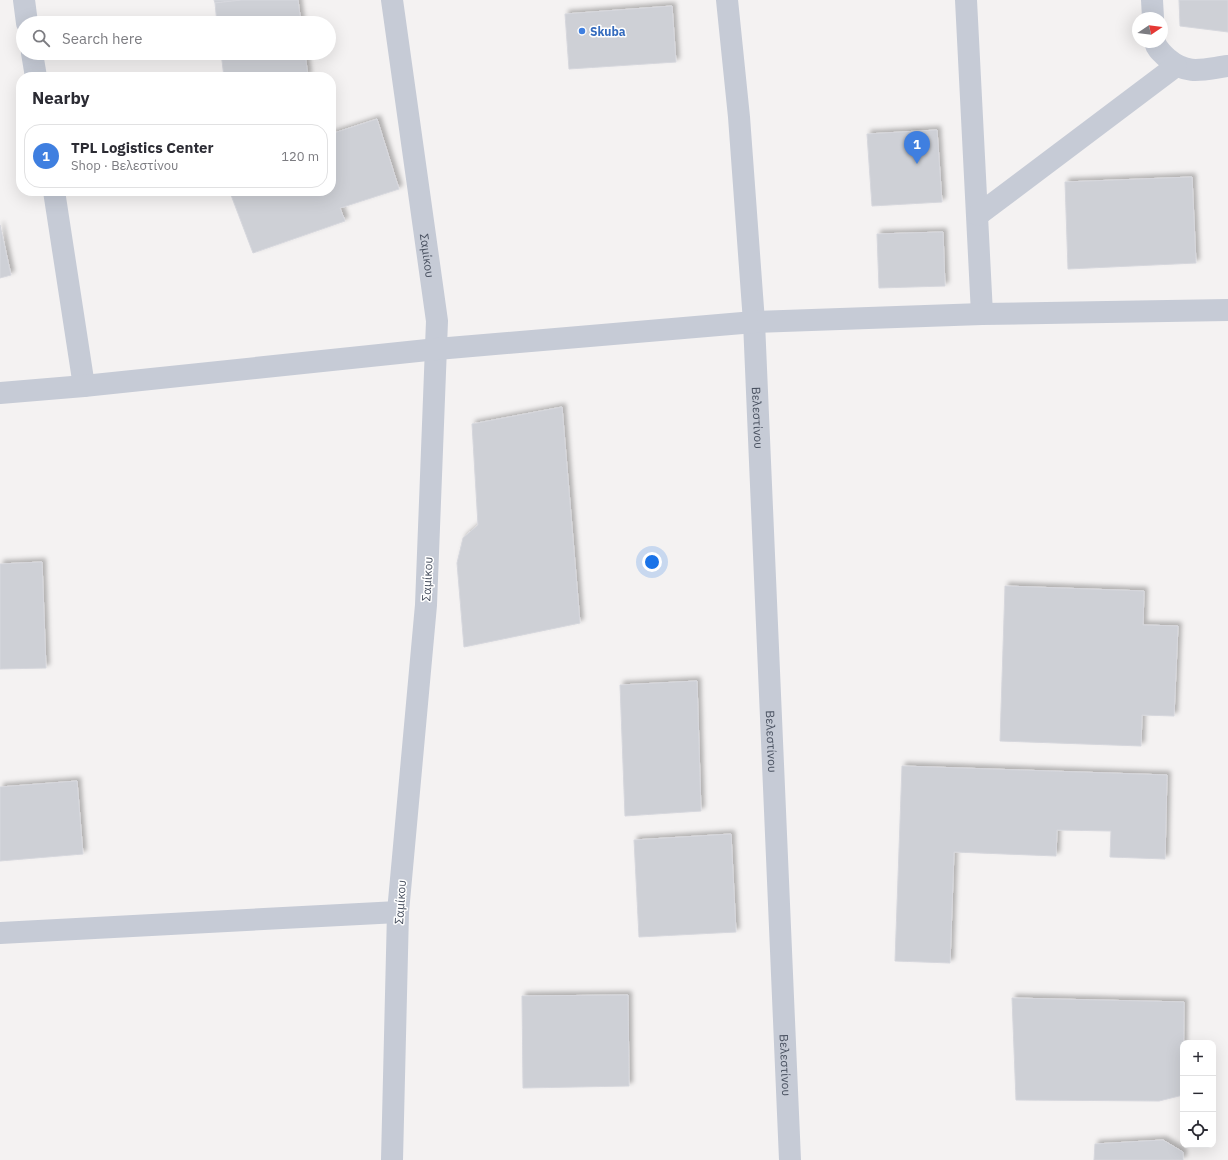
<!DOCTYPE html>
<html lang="en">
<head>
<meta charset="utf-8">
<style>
  :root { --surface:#fff; --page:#f7f7f7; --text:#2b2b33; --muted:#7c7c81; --line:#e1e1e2; --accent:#1650ea }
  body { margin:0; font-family:"IBM Plex Sans",sans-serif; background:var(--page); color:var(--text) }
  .controls { position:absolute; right:12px; bottom:12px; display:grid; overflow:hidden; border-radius:8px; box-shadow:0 4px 16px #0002 }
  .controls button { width:36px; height:36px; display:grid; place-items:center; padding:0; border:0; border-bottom:1px solid var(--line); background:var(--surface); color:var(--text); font:20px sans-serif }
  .compass { position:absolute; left:1132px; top:12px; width:36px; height:36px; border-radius:50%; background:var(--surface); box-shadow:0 4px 16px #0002; rotate:77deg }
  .you { position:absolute; left:652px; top:562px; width:14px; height:14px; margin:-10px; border:3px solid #fff; border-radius:50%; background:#1a73e8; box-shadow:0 0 0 6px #1a73e833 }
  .badge { display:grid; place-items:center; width:26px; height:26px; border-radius:50%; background:var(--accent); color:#fff; font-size:13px; font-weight:700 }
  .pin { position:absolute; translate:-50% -33px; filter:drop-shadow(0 1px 2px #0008) }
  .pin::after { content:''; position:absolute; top:21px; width:14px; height:12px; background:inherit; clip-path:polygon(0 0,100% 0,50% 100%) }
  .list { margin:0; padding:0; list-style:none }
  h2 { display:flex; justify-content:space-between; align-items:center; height:52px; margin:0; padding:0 16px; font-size:17px }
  h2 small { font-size:13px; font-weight:400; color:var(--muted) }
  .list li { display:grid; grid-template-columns:26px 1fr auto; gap:12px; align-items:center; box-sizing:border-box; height:64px; margin:0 8px 8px; padding:0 8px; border:1px solid var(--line); border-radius:16px }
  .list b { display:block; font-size:15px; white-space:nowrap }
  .list p { margin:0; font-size:13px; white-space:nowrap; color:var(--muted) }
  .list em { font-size:13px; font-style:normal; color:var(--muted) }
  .icon { flex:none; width:22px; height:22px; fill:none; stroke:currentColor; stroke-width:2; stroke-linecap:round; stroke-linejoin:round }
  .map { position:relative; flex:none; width:1228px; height:1160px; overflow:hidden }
  .search { position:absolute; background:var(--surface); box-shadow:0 4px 16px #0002; left:16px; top:16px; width:320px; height:44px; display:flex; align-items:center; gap:10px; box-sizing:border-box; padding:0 14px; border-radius:22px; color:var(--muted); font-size:15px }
  .panel { position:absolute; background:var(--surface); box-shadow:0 4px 16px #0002; left:16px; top:72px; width:320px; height:124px; border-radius:16px }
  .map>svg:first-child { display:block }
  .building { fill:#ced0d6; stroke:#d6d7dd; filter:url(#shadow) }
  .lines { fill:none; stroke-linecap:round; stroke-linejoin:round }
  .minor { stroke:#c6cbd6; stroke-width:22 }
  .shop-dot { fill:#3f7fe0; stroke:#fff; stroke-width:1.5 }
  .labels { text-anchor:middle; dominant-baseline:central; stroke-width:3; stroke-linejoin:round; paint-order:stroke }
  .shop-label { font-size:12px; font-weight:bold; fill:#366cbe; stroke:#fff; text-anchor:start }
  .street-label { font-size:12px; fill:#495160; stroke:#fff }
</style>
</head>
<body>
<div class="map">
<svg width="1228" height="1160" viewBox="0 0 1228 1160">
  <defs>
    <filter id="shadow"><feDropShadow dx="3.5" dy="-3.5" stdDeviation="2" flood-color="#0004"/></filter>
  </defs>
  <rect width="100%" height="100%" fill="#f4f2f2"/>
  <g class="building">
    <polygon points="214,0 242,0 215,3"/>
    <polygon points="242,0 298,0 301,23 217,23 215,3"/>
    <polygon points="1179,0 1228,0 1228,32 1180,26"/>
    <polygon points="672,6 676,62 569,69 565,14"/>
    <polygon points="221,53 305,53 308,77 224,77"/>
    <polygon points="377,119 399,189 340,208 345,221 253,253 231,195 243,191 331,191 331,134"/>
    <polygon points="937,130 942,202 872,206 867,134"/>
    <polygon points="1192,177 1196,263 1068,269 1065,182"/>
    <polygon points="0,225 11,275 0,278"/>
    <polygon points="943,232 945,286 879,288 877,234"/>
    <polygon points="562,407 580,623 464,647 457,563 463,538 478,525 472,424"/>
    <polygon points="42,562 46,668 0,669 0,564"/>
    <polygon points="1005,586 1144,591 1143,625 1178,626 1174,716 1142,715 1141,746 1000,741"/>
    <polygon points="697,681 701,811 625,816 620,685"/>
    <polygon points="902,766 1167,775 1165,859 1110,857 1111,831 1057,830 1056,856 954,852 950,963 895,961"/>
    <polygon points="77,781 83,854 0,861 0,787"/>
    <polygon points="731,834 736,932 639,937 634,840"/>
    <polygon points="628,995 629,1086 523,1088 522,996"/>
    <polygon points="1012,998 1184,1002 1183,1095 1159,1101 1016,1100"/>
    <polygon points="1163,1140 1183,1152 1183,1160 1094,1160 1095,1144"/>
  </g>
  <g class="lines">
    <g class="minor">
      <polyline points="24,0 27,23"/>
      <path id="s1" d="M392 0 437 321 426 605 398 912 392 1160"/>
      <path id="s2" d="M727 0 739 117 754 322 790 1160"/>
      <polyline points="966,0 982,314"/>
      <polyline points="1152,0 1153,18"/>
      <path d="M1155 42C1157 50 1162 53 1168 59 1188 76 1204 69 1228 66"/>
      <polyline points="32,53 36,77"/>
      <polyline points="54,191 84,386"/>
      <polyline points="978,215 1176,66"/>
      <polyline points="0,393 84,386 437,349 754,322 982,314 1228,310"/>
      <polyline points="0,933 398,912"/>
    </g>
  </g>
  <circle class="shop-dot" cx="582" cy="31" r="4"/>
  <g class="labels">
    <g class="shop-label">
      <text x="590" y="31">Skuba</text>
    </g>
    <g class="street-label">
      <text stroke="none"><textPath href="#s1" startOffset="258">Σαμίκου</textPath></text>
      <text stroke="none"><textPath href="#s2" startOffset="419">Βελεστίνου</textPath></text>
      <text transform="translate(427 579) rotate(-87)">Σαμίκου</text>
      <text stroke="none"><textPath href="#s2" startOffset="743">Βελεστίνου</textPath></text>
      <text transform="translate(400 902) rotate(-86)">Σαμίκου</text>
      <text stroke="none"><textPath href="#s2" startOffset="1067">Βελεστίνου</textPath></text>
    </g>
  </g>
</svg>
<div class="controls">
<button>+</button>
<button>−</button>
<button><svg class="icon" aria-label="locate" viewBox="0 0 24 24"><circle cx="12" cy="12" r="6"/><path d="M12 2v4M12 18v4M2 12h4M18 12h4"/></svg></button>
</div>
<svg class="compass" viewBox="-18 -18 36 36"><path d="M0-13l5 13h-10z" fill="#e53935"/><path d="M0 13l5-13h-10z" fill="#7c7c81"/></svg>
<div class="you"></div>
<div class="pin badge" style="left:917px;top:164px;background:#3f7fe0">1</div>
<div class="search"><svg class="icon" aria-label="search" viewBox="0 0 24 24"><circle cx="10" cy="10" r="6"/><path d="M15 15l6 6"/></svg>Search here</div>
<section class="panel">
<h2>Nearby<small></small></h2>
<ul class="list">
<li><span class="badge" style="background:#3f7fe0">1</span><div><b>TPL Logistics Center</b><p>Shop · Βελεστίνου</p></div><em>120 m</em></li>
</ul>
</section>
</div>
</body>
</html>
